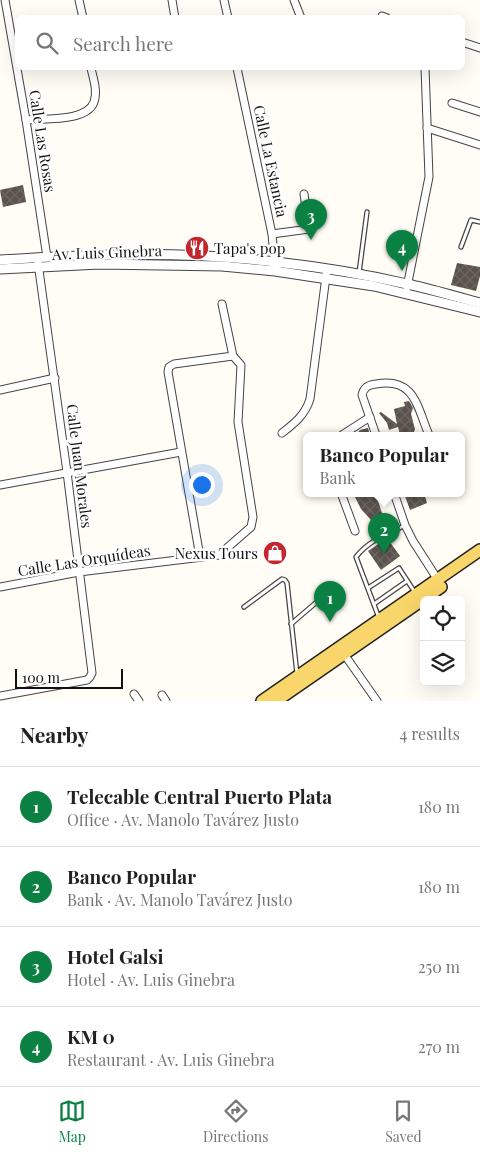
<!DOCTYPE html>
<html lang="en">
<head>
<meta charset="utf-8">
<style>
  :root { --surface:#fff; --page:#f2f2f2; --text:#222; --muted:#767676; --line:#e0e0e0; --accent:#0b8043 }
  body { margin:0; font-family:"Playfair Display",serif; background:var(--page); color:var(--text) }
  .controls { position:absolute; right:15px; bottom:15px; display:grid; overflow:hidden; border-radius:8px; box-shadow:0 5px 20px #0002 }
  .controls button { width:45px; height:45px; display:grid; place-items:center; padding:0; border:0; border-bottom:1px solid var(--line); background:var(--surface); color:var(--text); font:25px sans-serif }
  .scale { position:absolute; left:15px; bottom:12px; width:108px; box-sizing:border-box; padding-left:5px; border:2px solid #111; border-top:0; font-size:14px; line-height:18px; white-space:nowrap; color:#111; -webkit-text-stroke:4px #fff; paint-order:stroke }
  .you { position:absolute; left:201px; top:484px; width:18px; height:18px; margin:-12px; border:4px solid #fff; border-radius:50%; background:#1a73e8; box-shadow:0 0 0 8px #1a73e833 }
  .badge { display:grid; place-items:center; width:32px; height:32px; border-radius:50%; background:var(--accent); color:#fff; font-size:16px; font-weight:700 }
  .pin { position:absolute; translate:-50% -41px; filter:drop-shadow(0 1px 2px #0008) }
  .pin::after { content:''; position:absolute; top:26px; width:18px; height:15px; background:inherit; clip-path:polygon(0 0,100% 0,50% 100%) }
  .popup { position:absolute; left:303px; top:432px; width:162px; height:65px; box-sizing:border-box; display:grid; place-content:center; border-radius:8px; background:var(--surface); filter:drop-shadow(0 1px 4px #0005); font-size:16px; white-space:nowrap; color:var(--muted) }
  .popup b { font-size:19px; color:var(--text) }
  .popup::after { content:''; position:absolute; left:50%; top:100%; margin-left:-10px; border:10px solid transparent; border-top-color:var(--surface) }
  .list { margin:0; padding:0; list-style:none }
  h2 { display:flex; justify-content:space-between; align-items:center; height:65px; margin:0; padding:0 20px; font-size:21px }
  h2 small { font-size:16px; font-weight:400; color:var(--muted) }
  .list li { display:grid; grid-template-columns:32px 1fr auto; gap:15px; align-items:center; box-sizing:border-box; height:80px; padding:0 20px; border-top:1px solid var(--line) }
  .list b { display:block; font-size:19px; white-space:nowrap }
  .list p { margin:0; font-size:16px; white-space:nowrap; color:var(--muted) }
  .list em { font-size:16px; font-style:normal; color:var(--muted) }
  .icon { flex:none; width:28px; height:28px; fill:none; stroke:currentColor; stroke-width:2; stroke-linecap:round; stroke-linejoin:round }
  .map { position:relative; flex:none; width:480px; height:701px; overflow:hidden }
  .search { position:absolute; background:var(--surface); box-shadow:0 5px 20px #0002; left:15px; right:15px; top:15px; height:55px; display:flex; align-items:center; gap:12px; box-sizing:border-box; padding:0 18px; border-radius:8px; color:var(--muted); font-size:19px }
  .sheet { height:385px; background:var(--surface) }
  nav { display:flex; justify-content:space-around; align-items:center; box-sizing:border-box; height:70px; border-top:1px solid var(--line); background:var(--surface); font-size:14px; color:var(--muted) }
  nav a { display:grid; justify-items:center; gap:2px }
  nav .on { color:var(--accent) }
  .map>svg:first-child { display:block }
  .building { fill:url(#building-cross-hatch) }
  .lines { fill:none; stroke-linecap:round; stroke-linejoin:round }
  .service-casing { stroke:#444; stroke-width:5.5 }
  .minor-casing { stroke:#444; stroke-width:9 }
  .tertiary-casing { stroke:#444; stroke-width:11 }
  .primary-casing { stroke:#222; stroke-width:14 }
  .service { stroke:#fff; stroke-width:3 }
  .minor { stroke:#fff; stroke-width:7 }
  .tertiary { stroke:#fff; stroke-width:9 }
  .primary { stroke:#f9d66b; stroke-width:11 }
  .labels { text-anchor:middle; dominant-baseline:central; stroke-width:5; stroke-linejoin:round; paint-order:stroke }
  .street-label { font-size:15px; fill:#111; stroke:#fff }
  .poi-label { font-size:15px; fill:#111; stroke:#fff; text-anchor:start }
</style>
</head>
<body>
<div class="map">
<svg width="480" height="701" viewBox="0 0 480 701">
  <defs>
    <pattern id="building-cross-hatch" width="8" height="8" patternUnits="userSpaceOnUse" patternTransform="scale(1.25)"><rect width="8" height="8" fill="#5a524d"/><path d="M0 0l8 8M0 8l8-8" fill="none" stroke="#6d6662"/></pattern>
  </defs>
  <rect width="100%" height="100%" fill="#fffdf5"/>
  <g class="building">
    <polygon points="23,185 26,202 3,207 0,190"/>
    <polygon points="457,263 480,267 480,276 476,291 451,285"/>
    <polygon points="409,401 413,408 411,414 415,429 413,435 400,435 398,427 389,430 387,423 379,413 381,412 397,424 394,409 405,406 404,402"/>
    <polygon points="368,428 370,435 356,435 360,430"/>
    <polygon points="353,493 389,493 389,495 377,498 382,513 392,517 393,527 371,535 371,520 361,509"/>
    <polygon points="412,493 424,493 427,503 410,510 405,496"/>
    <polygon points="387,538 400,556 381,570 368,551"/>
  </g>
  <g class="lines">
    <g class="service-casing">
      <g id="service">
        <polyline points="461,247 471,220 480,222"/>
        <polyline points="359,273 367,212"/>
        <polyline points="368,588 399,568 414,591"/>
        <polyline points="374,604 407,581"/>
        <polyline points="244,607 282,579 285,580 287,583 297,674"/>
        <path d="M379 618 356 557C368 541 387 534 404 526"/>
        <polyline points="291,624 319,600"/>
      </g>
    </g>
    <g class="minor-casing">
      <g id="minor">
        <polyline points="5,0 26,120 47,257"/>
        <polyline points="79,0 83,18"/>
        <polyline points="172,0 175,18"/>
        <polyline points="224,0 228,18"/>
        <polyline points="294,0 301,18"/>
        <polyline points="382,16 387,18"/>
        <polyline points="462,42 480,48"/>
        <polyline points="237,68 272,234 275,266"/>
        <polyline points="452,103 480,112"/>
        <path d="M26 120C44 118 87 122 94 102 98 91 93 78 91 68"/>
        <polyline points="427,128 480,145"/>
        <polyline points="272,234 309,229 304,194"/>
        <polyline points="407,287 429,177 425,68"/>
        <polyline points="0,390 55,378"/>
        <path d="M282 433C295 423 305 415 310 399L327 269"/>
        <polyline points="342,435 370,417"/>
        <path d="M376 435 362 395C364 387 368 385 376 384 415 377 417 407 429 435"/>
        <polyline points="0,485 181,452"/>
        <polyline points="341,493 355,531"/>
        <polyline points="394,493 405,525 413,541 438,580"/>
        <polyline points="200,557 168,372 169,367 174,364 233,356 222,304"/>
        <polyline points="0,587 79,572 219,555 251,527 253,517 238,422 241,365 233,356"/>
        <polyline points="344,654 377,701"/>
        <polyline points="134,694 139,701"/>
        <polyline points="162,695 166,701"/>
        <polyline points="0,696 87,680 90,677 92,673 67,472 38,263"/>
      </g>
    </g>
    <g class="tertiary-casing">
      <g id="tertiary">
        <path d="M0 260C91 254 185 251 276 262 320 267 364 274 407 284 431 289 456 297 480 303"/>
        <polyline points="0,269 100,264 222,266 275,271 374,286 480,312"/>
      </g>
    </g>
    <g class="primary-casing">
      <g id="primary">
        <polyline points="262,701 480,550"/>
        <polyline points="276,701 441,587"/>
      </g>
    </g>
    <use href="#service" class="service"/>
    <use href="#minor" class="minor"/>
    <use href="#tertiary" class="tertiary"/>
    <use href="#primary" class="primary"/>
  </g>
  <defs>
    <g id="restaurant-disc" transform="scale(1.25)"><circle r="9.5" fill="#c4262e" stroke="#fff"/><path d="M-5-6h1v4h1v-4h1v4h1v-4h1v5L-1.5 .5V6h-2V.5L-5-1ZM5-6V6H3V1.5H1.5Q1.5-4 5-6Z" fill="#fff"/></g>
    <g id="shop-disc" transform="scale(1.25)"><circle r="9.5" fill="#c4262e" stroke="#fff"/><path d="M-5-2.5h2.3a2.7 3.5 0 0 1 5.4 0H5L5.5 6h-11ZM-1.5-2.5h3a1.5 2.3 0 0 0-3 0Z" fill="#fff"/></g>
  </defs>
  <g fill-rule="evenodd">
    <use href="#restaurant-disc" x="197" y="248"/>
    <use href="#shop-disc" x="275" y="553"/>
  </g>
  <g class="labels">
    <g class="street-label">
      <text transform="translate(43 141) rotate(81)">Calle Las Rosas</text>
      <text transform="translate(271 161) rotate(78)">Calle La Estancia</text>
      <text transform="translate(107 252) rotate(-2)">Av. Luis Ginebra</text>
      <text transform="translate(80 466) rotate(83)">Calle Juan Morales</text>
      <text transform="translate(84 560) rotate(-9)">Calle Las Orquídeas</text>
    </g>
    <g class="poi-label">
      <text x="214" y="248">Tapa's pop</text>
      <text x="258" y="553" text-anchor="end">Nexus Tours</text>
    </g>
  </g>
</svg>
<div class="controls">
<button><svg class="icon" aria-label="locate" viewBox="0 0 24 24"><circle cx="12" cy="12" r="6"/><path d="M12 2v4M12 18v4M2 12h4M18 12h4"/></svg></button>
<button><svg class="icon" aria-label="layers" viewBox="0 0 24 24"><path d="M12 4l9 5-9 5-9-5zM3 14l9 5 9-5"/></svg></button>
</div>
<div class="scale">100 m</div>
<div class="you"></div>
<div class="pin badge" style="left:330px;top:622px">1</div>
<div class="pin badge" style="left:384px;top:554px">2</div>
<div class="popup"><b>Banco Popular</b>Bank</div>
<div class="pin badge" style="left:311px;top:240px">3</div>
<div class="pin badge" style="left:402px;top:271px">4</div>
<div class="search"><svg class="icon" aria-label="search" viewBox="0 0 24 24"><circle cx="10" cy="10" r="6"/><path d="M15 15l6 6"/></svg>Search here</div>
</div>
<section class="sheet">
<h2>Nearby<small>4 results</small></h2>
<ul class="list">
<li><span class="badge">1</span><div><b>Telecable Central Puerto Plata</b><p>Office · Av. Manolo Tavárez Justo</p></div><em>180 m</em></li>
<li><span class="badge">2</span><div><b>Banco Popular</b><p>Bank · Av. Manolo Tavárez Justo</p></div><em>180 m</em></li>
<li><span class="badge">3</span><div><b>Hotel Galsi</b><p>Hotel · Av. Luis Ginebra</p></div><em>250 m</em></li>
<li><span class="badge">4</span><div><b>KM 0</b><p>Restaurant · Av. Luis Ginebra</p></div><em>270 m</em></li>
</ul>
</section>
<nav>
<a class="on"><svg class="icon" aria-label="map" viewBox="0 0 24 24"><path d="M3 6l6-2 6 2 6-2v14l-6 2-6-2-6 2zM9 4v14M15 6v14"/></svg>Map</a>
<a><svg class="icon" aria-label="directions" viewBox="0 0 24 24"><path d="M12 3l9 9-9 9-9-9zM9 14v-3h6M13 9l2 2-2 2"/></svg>Directions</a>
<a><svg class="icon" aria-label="saved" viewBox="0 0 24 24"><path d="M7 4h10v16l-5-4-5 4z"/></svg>Saved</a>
</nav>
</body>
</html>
